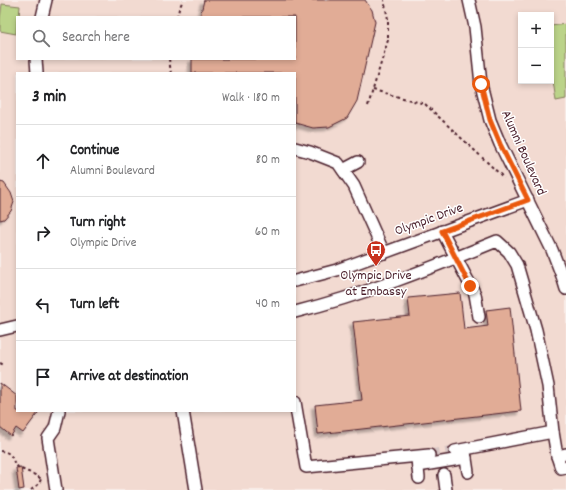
<!DOCTYPE html>
<html lang="en">
<head>
<meta charset="utf-8">
<style>
  :root { --surface:#fff; --page:#f2f2f2; --text:#202124; --muted:#757577; --line:#e0e0e0 }
  body { margin:0; font-family:Dekko,sans-serif; background:var(--page); color:var(--text) }
  .controls { position:absolute; right:12px; top:12px; display:grid; overflow:hidden; border-radius:0px; box-shadow:0 2px 6px #0003 }
  .controls button { width:36px; height:36px; display:grid; place-items:center; padding:0; border:0; border-bottom:1px solid var(--line); background:var(--surface); color:var(--text); font:20px sans-serif }
  .stop { position:absolute; width:12px; height:12px; margin:-9px; border:3px solid #ea580c; border-radius:50%; background:#fff }
  .stop.end { background:#ea580c; border-color:#fff; box-shadow:0 1px 4px #0008 }
  .list { margin:0; padding:0; list-style:none }
  h2 { display:flex; justify-content:space-between; align-items:center; height:52px; margin:0; padding:0 16px; font-size:17px }
  h2 small { font-size:13px; font-weight:400; color:var(--muted) }
  .list li { display:grid; grid-template-columns:26px 1fr auto; gap:12px; align-items:center; box-sizing:border-box; height:72px; padding:0 16px; border-top:1px solid var(--line) }
  .list b { display:block; font-size:15px; white-space:nowrap }
  .list p { margin:0; font-size:13px; white-space:nowrap; color:var(--muted) }
  .list em { font-size:13px; font-style:normal; color:var(--muted) }
  .icon { flex:none; width:22px; height:22px; fill:none; stroke:currentColor; stroke-width:2; stroke-linecap:round; stroke-linejoin:round }
  .map { position:relative; flex:none; width:566px; height:490px; overflow:hidden }
  .search { position:absolute; background:var(--surface); box-shadow:0 2px 6px #0003; left:16px; top:16px; width:280px; height:44px; display:flex; align-items:center; gap:10px; box-sizing:border-box; padding:0 14px; border-radius:0px; color:var(--muted); font-size:15px }
  .panel { position:absolute; background:var(--surface); box-shadow:0 2px 6px #0003; left:16px; top:72px; width:280px; height:340px; border-radius:0px }
  .map>svg:first-child { display:block }
  .built { fill:#f2dad1; fill-rule:evenodd }
  .green { fill:#bbd389; stroke:#82795a }
  .building { fill:#e1ac96; stroke:#4a1f2b; filter:url(#shadow) }
  .lines { fill:none; stroke-linecap:round; stroke-linejoin:round }
  .minor-tunnel { stroke:#d6c5c4; stroke-width:11; stroke-dasharray:11 5.5; stroke-linecap:butt }
  .minor-casing { stroke:#4a1f2b; stroke-width:14 }
  .path { stroke:#4a1f2b; stroke-width:2; stroke-dasharray:3 3; stroke-linecap:butt }
  .minor { stroke:#fff; stroke-width:11 }
  .route { stroke:#ea580c; stroke-width:5 }
  .labels { text-anchor:middle; dominant-baseline:central; stroke-width:3; stroke-linejoin:round; paint-order:stroke }
  .street-label { font-size:14px; fill:#4a1f2b; stroke:#fff }
  .poi-label { font-size:14px; fill:#4a1f2b; stroke:#fff }
</style>
</head>
<body>
<div class="map">
<svg width="566" height="490" viewBox="0 0 566 490">
  <defs>
    <filter id="shadow"><feDropShadow dx="-3.5" dy="3.5" stdDeviation="1" flood-color="#0004"/></filter>
  </defs>
  <rect width="100%" height="100%" fill="#f9eeea"/>
  <filter id="ink" filterUnits="userSpaceOnUse"><feTurbulence type="fractalNoise" baseFrequency=".025" numOctaves="2"/><feDisplacementMap in="SourceGraphic" scale="8" xChannelSelector="R" yChannelSelector="G"/><feConvolveMatrix kernelMatrix="1 2 1 2 8 2 1 2 1" color-interpolation-filters="sRGB"/></filter>
  <g filter="url(#ink)">
    <path class="built" d="M0 0H566V490H0ZM521 15H551V81H521ZM17 17H295V59H17ZM17 73H295V411H17Z"/>
    <g class="green">
      <polygon points="2,4 20,6 19,17 17,17 16,34 0,31 0,19"/>
      <polygon points="566,24 566,99 556,101 551,67 551,26"/>
    </g>
    <g class="building">
      <polygon points="204,0 365,0 372,10 375,22 357,101 347,118 329,127 313,128 295,123 295,73 192,73 192,59 295,59 295,17 200,17"/>
      <polygon points="0,182 4,183 11,193 14,202 11,211 4,219 0,220"/>
      <polygon points="460,293 464,329 488,326 486,310 510,307 521,411 318,434 315,405 362,400 353,322 410,316 408,298"/>
      <polygon points="0,383 17,396 17,411 36,411 38,413 23,433 16,428 11,436 0,427"/>
      <polygon points="21,467 24,489 19,490 16,468"/>
    </g>
    <g class="lines">
      <polyline class="minor-tunnel" points="429,455 455,451"/>
      <g class="minor-casing">
        <g id="minor">
          <polyline points="469,0 475,27 481,84 490,120 500,144 552,250 562,276 566,289"/>
          <polyline points="42,17 46,0"/>
          <polyline points="36,59 37,73"/>
          <polyline points="295,148 310,152 338,163 354,186 384,253"/>
          <polyline points="343,170 358,162"/>
          <polyline points="442,231 475,294 479,317"/>
          <polyline points="295,281 337,270 528,200"/>
          <path d="M295 312C364 295 431 268 497 241L509 252 517 265 536 330 548 386 553 432 557 456 566 454"/>
          <polyline points="0,330 17,326"/>
          <polyline points="295,402 306,467 429,455"/>
          <polyline points="183,411 196,490"/>
          <polyline points="455,451 553,432"/>
          <polyline points="465,452 468,472"/>
          <polyline points="557,456 561,468 566,467"/>
          <polyline points="417,459 419,478"/>
          <polyline points="418,466 466,458"/>
          <polyline points="444,475 446,490"/>
          <polyline points="56,490 48,438 55,428 59,411"/>
        </g>
      </g>
      <g class="path">
        <polyline points="177,17 179,9 183,0"/>
        <polyline points="169,59 171,73"/>
        <polyline points="373,90 425,104 504,178"/>
        <polyline points="368,106 388,40 388,19 384,0"/>
        <polyline points="0,363 4,365"/>
        <path d="M0 451C15 452 10 461 18 467 25 472 35 473 41 479H43"/>
        <polyline points="31,490 39,484 41,479"/>
      </g>
      <use href="#minor" class="minor"/>
    </g>
  </g>
  <g class="lines" filter="url(#ink)">
    <polyline class="route" points="470,286 442,231 528,200 500,144 490,120 481,84"/>
  </g>
  <defs>
    <g id="bus-pin" transform="scale(1)"><path d="M0 17L-7.5 6A9.5 9.5 0 1 1 7.5 6Z" fill="#c8321e" stroke="#fff"/><path d="M-5-6H5V4H4V6H2V4H-2V6H-4V4H-5ZM-3.5-4V0h7V-4ZM-3.5 1.2v1.5H-2V1.2ZM2 1.2v1.5H3.5V1.2Z" fill="#fff"/></g>
  </defs>
  <g fill-rule="evenodd">
    <use href="#bus-pin" x="376" y="250"/>
  </g>
  <g class="labels">
    <g class="street-label">
      <text transform="translate(523 153) rotate(66)">Alumni Boulevard</text>
      <text transform="translate(429 220) rotate(-20)">Olympic Drive</text>
    </g>
    <g class="poi-label">
      <text x="376" y="276">Olympic Drive<tspan x="376" dy="16">at Embassy</tspan></text>
    </g>
  </g>
</svg>
<div class="controls">
<button>+</button>
<button>−</button>
</div>
<div class="stop" style="left:481px;top:84px"></div>
<div class="stop end" style="left:470px;top:286px"></div>
<div class="search"><svg class="icon" aria-label="search" viewBox="0 0 24 24"><circle cx="10" cy="10" r="6"/><path d="M15 15l6 6"/></svg>Search here</div>
<section class="panel">
<h2>3 min<small>Walk · 180 m</small></h2>
<ul class="list">
<li><svg class="icon" aria-label="ahead" viewBox="0 0 24 24"><path d="M12 20V5M6 11l6-6 6 6"/></svg><div><b>Continue</b><p>Alumni Boulevard</p></div><em>80 m</em></li>
<li><svg class="icon" aria-label="right" viewBox="0 0 24 24"><path d="M7 20v-9h11M14 6l5 5-5 5"/></svg><div><b>Turn right</b><p>Olympic Drive</p></div><em>60 m</em></li>
<li><svg class="icon" aria-label="left" viewBox="0 0 24 24"><path d="M17 20v-9H6M10 6l-5 5 5 5"/></svg><div><b>Turn left</b></div><em>40 m</em></li>
<li><svg class="icon" aria-label="arrive" viewBox="0 0 24 24"><path d="M6 21V4h12l-3 4 3 4H6"/></svg><div><b>Arrive at destination</b></div></li>
</ul>
</section>
</div>
</body>
</html>
